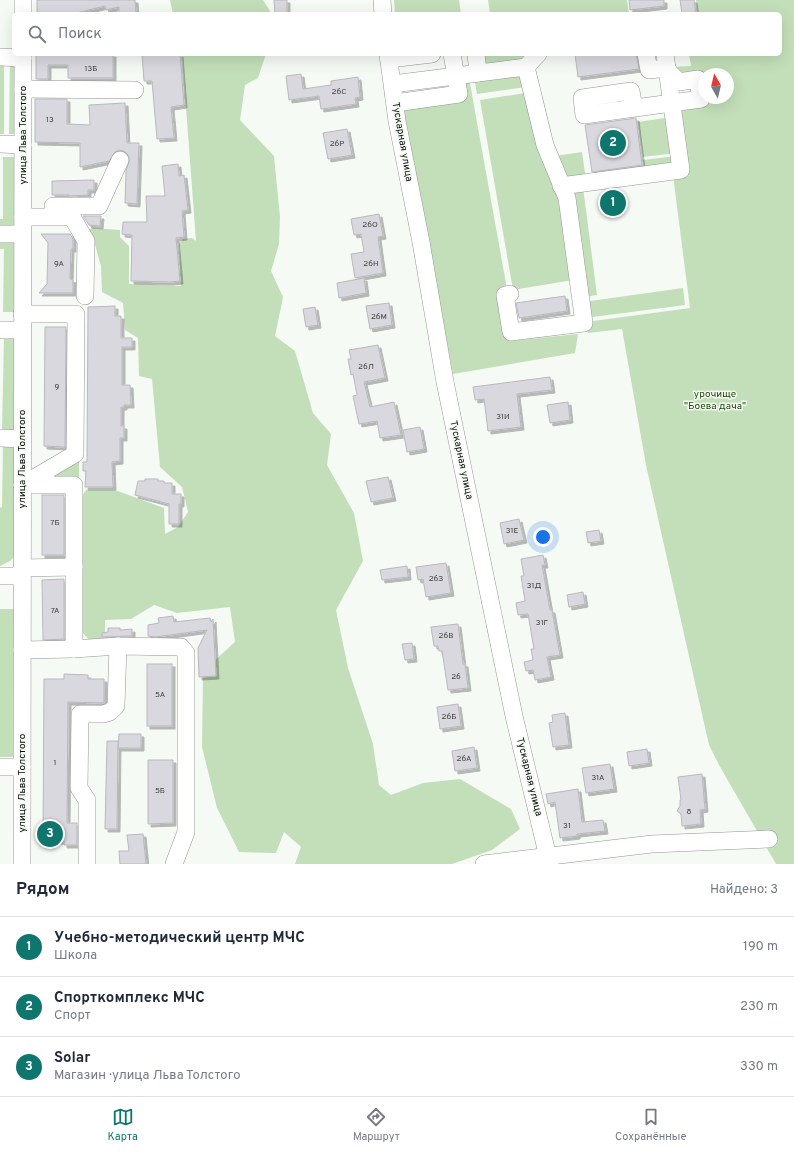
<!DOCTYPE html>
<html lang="ru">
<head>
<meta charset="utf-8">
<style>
  :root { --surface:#fff; --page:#f6f6f7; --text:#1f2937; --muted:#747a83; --line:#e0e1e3; --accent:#0f766e }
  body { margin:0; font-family:Overpass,sans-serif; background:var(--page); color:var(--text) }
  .compass { position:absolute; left:698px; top:68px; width:36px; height:36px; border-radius:50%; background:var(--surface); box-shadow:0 4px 16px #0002; rotate:352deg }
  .you { position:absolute; left:543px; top:537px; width:14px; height:14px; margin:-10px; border:3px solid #fff; border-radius:50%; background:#1a73e8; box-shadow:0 0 0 6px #1a73e833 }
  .badge { display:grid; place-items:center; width:26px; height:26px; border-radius:50%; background:var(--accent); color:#fff; font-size:13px; font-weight:700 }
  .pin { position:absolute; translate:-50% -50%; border:2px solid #fff; box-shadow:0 1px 4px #0006 }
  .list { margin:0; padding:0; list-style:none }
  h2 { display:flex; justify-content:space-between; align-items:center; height:52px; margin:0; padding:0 16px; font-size:17px }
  h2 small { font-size:13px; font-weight:400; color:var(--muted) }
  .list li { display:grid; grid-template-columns:26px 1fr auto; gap:12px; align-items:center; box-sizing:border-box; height:60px; padding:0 16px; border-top:1px solid var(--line) }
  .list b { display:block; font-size:15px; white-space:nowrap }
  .list p { margin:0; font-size:13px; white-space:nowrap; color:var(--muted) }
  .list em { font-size:13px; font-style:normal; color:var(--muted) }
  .icon { flex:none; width:22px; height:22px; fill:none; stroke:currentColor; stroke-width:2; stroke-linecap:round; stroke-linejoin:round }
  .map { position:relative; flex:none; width:794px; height:864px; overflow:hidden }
  .search { position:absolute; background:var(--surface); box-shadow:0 4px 16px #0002; left:12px; right:12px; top:12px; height:44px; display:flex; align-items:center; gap:10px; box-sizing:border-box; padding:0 14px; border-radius:6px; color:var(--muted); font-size:15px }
  .sheet { height:232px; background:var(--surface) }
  nav { display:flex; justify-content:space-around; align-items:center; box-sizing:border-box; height:56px; border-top:1px solid var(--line); background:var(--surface); font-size:11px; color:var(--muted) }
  nav a { display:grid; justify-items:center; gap:2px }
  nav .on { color:var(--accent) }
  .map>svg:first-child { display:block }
  .green { fill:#c3dfb9 }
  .building { fill:#d9d8de; stroke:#b9b8be; filter:url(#shadow) }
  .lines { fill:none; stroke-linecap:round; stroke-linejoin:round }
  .minor-casing { stroke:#939792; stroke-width:18 }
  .minor { stroke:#fff; stroke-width:17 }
  .labels { text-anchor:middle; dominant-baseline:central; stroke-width:3; stroke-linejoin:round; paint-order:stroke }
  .number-label { font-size:8px; fill:#3e4040 }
  .street-label { font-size:10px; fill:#0b0d0b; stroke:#f5faf4 }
  .park-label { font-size:10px; fill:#224910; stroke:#f5faf4 }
</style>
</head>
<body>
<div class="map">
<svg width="794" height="864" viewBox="0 0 794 864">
  <defs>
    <filter id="shadow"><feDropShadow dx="3" dy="3" stdDeviation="0" flood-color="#0004"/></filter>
  </defs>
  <rect width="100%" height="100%" fill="#f5faf4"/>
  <g class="green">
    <polygon points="170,0 263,0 270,11 270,14 173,14"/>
    <polygon points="394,0 459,0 461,14 395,14"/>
    <polygon points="488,0 627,0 629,14 490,14"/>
    <polygon points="696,0 794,0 794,864 776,864 719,765 709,745 646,465 622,329 588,333 586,322 690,308 673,175 675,106 704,98 728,98 728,74 704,74 680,78 672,67 691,66 689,54 780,54 780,14 698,14"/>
    <polygon points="182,54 266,54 258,78 245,85 240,120 274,156 280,217 279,244 271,271 283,297 275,336 295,351 313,413 331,434 327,465 354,513 363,561 336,610 348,668 373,744 379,785 391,795 423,783 460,779 511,809 520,829 492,850 452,864 295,864 301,847 284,832 276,853 239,852 217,808 202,747 203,671 235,642 230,607 177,613 154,605 131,619 105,620 105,637 100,640 89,640 83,633 82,496 86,490 115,490 164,508 165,534 178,527 188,512 182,487 160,467 152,379 139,376 138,338 125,330 123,303 102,292 101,266 94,241 88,230 92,228 120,230 120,237 129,246 129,284 181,286 179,244 183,239 192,238 196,241"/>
    <path d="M480 54H527C516 65 499 64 485 66Z"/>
    <rect x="0" y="62" width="4" height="72"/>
    <polygon points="10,62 18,62 17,131 14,134 9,134"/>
    <polygon points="522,74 526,87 477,94 474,77"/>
    <polygon points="469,78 507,289 502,290 510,341 578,334 575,353 453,374 403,108 463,99 460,79"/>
    <polygon points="525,93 563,203 573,280 513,290 480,100"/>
    <polygon points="671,117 676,153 643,157 638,122"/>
    <polygon points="582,152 586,180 566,182 555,156"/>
    <polygon points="676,156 678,168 645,172 643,160"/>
    <polygon points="3,157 17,157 16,224 10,227 0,227 0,219 3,219"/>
    <polygon points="583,187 597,295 585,297 569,189"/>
    <polygon points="0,239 10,239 17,244 16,312 3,312 4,249 0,249"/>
    <polygon points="683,288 685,305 585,318 583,302"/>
    <polygon points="4,334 17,334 15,432 2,432"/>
    <polygon points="3,444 15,444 14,557 10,561 0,566 0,508 2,507"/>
    <polygon points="79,460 79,480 47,480"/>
    <polygon points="0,609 14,609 13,757 0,757"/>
  </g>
  <g class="building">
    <polygon points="37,0 135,0 136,14 119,14 119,7 106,10 105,6 72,14 37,14"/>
    <polygon points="274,0 287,0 287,14 275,14"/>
    <polygon points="629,0 664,0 664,6 630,10"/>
    <polygon points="680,0 694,0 696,14 682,14"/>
    <polygon points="36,54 113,54 113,78 68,78 68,65 48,65 48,79 36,79"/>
    <polygon points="142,54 180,54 184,105 171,107 174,138 157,139 152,81 144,81"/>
    <polygon points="575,54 636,54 639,69 578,77"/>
    <polygon points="301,74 303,89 331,85 331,81 358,77 360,97 355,98 356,104 321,109 319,96 289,100 286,76"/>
    <polygon points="35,99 67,99 67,124 90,125 89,105 125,103 127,143 139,143 137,204 125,203 126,171 130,159 128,155 124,151 119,150 115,152 109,161 80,167 80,143 35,142"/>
    <polygon points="636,118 642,165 592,172 585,125"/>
    <polygon points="347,129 352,155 328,159 323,133"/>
    <polygon points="178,164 179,176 184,175 188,210 182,211 184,237 176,238 180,281 170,282 131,281 132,235 122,234 123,222 147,222 146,196 165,196 162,166"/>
    <polygon points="94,180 94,190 88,190 88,195 69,196 69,195 52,195 52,181"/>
    <polygon points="379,214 383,236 378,237 383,273 355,278 351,254 364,252 361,234 354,235 351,219"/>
    <polygon points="83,216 101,216 100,226 89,225"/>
    <polygon points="41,234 70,234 73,239 73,249 71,249 70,279 73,280 73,293 39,293 47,284 48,243"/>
    <polygon points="364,278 366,293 339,298 337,283"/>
    <polygon points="565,296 567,311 519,318 516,303"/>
    <polygon points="389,303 392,325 370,329 366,306"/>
    <polygon points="115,306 115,316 121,316 121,338 132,338 132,347 122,347 122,385 130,385 131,405 124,405 124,407 121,407 121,426 124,426 124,438 120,438 120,461 112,462 113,487 85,487 86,471 83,471 83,462 87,462 88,307"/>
    <polygon points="315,307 318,325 306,327 303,309"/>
    <polygon points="45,327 66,327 65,447 44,446"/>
    <polygon points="378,345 385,378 364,382 370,407 394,402 401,435 380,438 377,421 359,424 353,396 357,395 353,374 351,375 348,359 351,359 349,350"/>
    <polygon points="550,377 552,390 517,394 521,427 488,431 484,399 475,400 473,387"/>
    <polygon points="568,402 570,420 550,423 547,405"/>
    <polygon points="420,427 424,449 407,452 403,430"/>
    <polygon points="388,477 393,498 371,502 366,481"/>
    <polygon points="145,479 158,479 158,481 164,481 164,483 172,483 172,494 181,494 181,504 179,504 179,524 169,524 169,504 135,495 138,481 145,481"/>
    <rect x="42" y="495" width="22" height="60"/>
    <polygon points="519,519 524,540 504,544 500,523"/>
    <polygon points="599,530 601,541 588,543 586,532"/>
    <polygon points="543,555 545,565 542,565 550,610 552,610 560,655 547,657 551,677 535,680 533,670 526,671 524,662 533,660 531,649 534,649 528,614 518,615 516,603 525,601 521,576 524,576 521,559"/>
    <polygon points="446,563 451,593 426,597 423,579 418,580 416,567"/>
    <polygon points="407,566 408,577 382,580 380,570"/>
    <polygon points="64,579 64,639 43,640 42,580"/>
    <polygon points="583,592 585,604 569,607 567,595"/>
    <polygon points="173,616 174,622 210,618 211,622 213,619 216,676 199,677 198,648 207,630 155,637 148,636 148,625 159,623 158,618"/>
    <polygon points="458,624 463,664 465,664 468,688 448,690 442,651 439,651 438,646 434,646 431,627"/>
    <polygon points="108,628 120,628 120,630 132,629 132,636 102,637 102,633 108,632"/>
    <polygon points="412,643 414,659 405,660 402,644"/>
    <rect x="147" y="664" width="25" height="62"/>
    <polygon points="64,674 88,675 88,679 104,679 104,703 68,702 67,823 77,823 77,845 64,845 64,841 43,841 44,679 64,679"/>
    <polygon points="458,704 461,726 440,729 437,707"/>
    <polygon points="565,713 569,745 553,747 549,723 553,722 552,715"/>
    <polygon points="119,734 141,734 141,748 118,748"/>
    <polygon points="107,741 118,741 117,829 105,829"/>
    <polygon points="474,747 477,768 455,771 452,751"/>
    <polygon points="647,749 649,763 629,766 627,752"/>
    <polygon points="148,760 173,760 173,823 148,824"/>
    <polygon points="610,764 614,789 586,793 582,768"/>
    <polygon points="702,774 705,809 700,810 701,824 682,826 681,814 677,811 680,806 680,800 681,800 678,777"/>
    <polygon points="578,789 582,822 603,820 605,831 577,834 577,836 560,838 555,802 548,804 546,794"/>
    <polygon points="143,834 146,864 120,864 119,851 129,851 127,835"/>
  </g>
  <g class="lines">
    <g class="minor-casing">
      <g id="minor">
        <polyline points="23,0 23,14"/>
        <polyline points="382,0 383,14"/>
        <polyline points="388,54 397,121 421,242 445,382 514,716 548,857 549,864"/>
        <polyline points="476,54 478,73"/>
        <polyline points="646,54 649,70 667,68"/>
        <polyline points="0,57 23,58"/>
        <polyline points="389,59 432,54"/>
        <polyline points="526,67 538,54"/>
        <polyline points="393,84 526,67 545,145 567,198 584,323 511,332 505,295 510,294"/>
        <polyline points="23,89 135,90"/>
        <polyline points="395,103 459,94 452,54"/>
        <polyline points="634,108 631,91 582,98 584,115 701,99 698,79 679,82 667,70"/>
        <polyline points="0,144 23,145"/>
        <polyline points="561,186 681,170 665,54"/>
        <polyline points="53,206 99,206 120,160"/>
        <polyline points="23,217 72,217 86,241 85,296"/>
        <polyline points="0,234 22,234"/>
        <polyline points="22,314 76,314 75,454 22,485 74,485 74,649"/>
        <polyline points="0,330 22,330"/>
        <polyline points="0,438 22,439"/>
        <polyline points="22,568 74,567"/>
        <polyline points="0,576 22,576"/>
        <polyline points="22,650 74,649 118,646 181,647 186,653 186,832 174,864"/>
        <polyline points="0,767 22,767"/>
        <polyline points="22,864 23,54"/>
        <polyline points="87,864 87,800 79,788 80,714 103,714 110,712 116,706 118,646"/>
        <polyline points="484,864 652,844 769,839"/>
      </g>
    </g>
    <use href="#minor" class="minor"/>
  </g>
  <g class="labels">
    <g class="number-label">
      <text x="91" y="69">13Б</text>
      <text x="339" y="92">26С</text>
      <text x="50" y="120">13</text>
      <text x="337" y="144">26Р</text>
      <text x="370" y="225">26О</text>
      <text x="59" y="264">9А</text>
      <text x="371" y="264">26Н</text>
      <text x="379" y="317">26М</text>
      <text x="366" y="367">26Л</text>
      <text x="57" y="387">9</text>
      <text x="503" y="417">31И</text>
      <text x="55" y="523">7Б</text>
      <text x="512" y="531">31Е</text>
      <text x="436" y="579">26З</text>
      <text x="534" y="586">31Д</text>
      <text x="55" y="611">7А</text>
      <text x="542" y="623">31Г</text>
      <text x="446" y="636">26В</text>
      <text x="456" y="677">26</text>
      <text x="160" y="695">5А</text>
      <text x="449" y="717">26Б</text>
      <text x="464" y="759">26А</text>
      <text x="55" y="763">1</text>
      <text x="598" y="778">31А</text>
      <text x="160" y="791">5Б</text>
      <text x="689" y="812">8</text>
      <text x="567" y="826">31</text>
    </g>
    <g class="street-label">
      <text transform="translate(23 135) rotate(-90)">улица Льва Толстого</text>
      <text transform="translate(402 142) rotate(80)">Тускарная улица</text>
      <text transform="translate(22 459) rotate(-90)">улица Льва Толстого</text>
      <text transform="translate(461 460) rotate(78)">Тускарная улица</text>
      <text transform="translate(529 777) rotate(76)">Тускарная улица</text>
      <text transform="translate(22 783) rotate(-90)">улица Льва Толстого</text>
    </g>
    <g class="park-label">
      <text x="715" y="394">урочище<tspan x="715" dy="12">"Боева дача"</tspan></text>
    </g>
  </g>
</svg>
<svg class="compass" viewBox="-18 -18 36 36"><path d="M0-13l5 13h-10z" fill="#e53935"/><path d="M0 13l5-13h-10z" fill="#747a83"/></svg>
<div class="you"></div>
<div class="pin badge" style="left:613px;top:203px">1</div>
<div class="pin badge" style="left:613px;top:143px">2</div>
<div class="pin badge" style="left:50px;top:834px">3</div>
<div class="search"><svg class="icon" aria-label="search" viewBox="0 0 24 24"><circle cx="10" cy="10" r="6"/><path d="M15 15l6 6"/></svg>Поиск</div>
</div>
<section class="sheet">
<h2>Рядом<small>Найдено: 3</small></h2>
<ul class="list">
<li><span class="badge">1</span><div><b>Учебно-методический центр МЧС</b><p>Школа</p></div><em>190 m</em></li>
<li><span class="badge">2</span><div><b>Спорткомплекс МЧС</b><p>Спорт</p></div><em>230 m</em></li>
<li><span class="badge">3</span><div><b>Solar</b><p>Магазин · улица Льва Толстого</p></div><em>330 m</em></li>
</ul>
</section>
<nav>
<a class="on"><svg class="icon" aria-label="map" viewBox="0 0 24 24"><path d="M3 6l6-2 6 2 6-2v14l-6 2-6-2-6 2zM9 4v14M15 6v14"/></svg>Карта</a>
<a><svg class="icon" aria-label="directions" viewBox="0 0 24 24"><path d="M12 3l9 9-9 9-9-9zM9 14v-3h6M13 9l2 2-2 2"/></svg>Маршрут</a>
<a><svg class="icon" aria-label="saved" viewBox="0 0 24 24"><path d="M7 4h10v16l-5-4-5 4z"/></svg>Сохранённые</a>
</nav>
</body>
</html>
